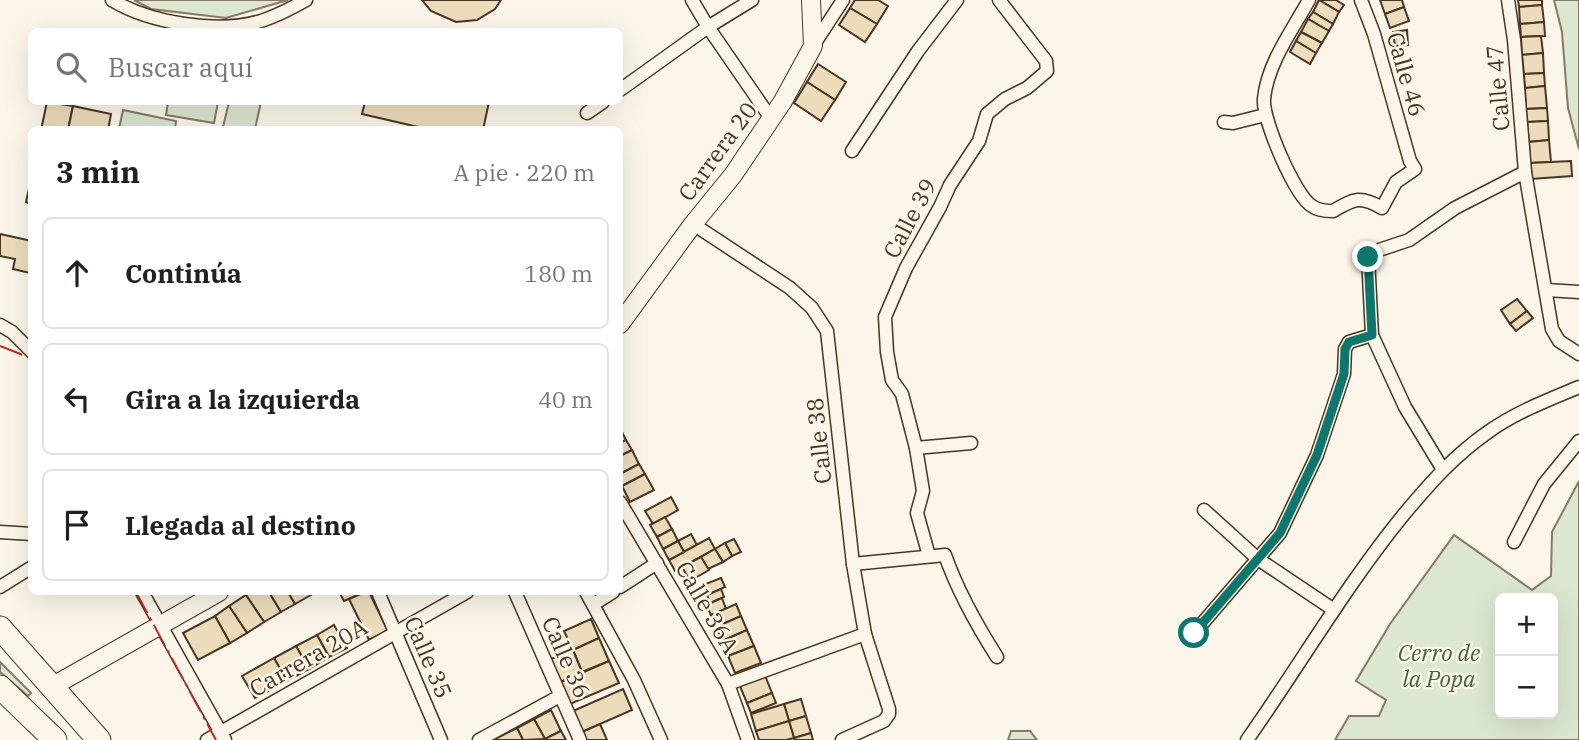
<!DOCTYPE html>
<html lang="es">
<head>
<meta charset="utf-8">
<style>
  :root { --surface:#fff; --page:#f2f2f2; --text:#202124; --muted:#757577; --line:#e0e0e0 }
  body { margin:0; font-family:"IBM Plex Serif",serif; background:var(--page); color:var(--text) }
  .controls { position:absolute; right:21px; bottom:21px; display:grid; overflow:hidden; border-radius:10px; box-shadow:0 7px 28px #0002 }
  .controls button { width:63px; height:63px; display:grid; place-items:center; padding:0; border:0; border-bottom:2px solid var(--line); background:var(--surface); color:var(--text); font:35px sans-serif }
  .stop { position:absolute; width:21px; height:21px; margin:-16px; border:5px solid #0f766e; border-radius:50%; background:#fff }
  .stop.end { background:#0f766e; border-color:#fff; box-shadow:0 2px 7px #0008 }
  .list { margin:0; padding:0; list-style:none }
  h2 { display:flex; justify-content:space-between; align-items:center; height:91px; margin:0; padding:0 28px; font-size:30px }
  h2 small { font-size:23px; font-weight:400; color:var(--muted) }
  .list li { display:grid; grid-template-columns:46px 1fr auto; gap:21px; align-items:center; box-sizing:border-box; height:112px; margin:0 14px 14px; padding:0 14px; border:2px solid var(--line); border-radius:10px }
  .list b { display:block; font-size:26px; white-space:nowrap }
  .list em { font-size:23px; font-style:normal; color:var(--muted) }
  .icon { flex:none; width:38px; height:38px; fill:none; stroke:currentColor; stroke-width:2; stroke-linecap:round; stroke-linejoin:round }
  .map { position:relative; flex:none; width:1579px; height:740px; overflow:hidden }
  .search { position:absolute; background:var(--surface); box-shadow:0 7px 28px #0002; left:28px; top:28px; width:595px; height:77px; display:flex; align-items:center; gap:18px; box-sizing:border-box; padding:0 24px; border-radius:10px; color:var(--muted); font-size:26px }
  .panel { position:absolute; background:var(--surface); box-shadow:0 7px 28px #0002; left:28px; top:126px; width:595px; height:469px; border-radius:10px }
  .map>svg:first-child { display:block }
  .green { fill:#dce7d0; stroke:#887966; stroke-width:2; fill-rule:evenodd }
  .building { fill:#ecdcbc; stroke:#4a3520; stroke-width:2 }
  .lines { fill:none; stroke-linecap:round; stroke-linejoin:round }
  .street-casing { stroke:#4a3520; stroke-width:15 }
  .secondary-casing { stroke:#4a3520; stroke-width:20 }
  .highway-casing { stroke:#4a3520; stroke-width:25 }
  .street { stroke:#fbf6e9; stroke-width:12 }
  .secondary { stroke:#fbf6e9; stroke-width:18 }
  .highway { stroke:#fbf6e9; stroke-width:23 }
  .power { stroke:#c62828; stroke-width:2; stroke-dasharray:24 5 3.5 5; stroke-linecap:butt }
  .route { stroke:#0f766e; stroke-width:9 }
  .labels { text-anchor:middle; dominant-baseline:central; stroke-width:5; stroke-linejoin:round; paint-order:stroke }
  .street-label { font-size:23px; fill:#4a3520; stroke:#fbf6e9 }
  .park-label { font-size:23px; font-style:italic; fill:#436837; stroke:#fbf6e9 }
</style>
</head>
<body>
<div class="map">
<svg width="1579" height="740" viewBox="0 0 1579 740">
  <rect width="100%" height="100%" fill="#fbf6e9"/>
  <g class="green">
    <polygon points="134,0 288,0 226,18 151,9"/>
    <polygon points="1554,0 1579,0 1579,149 1568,108 1562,32"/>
    <polygon points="168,102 218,102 214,123 166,115"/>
    <polygon points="229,102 261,102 255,129 223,127"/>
    <polygon points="123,110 176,121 175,129 119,129"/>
    <path d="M1579 481V740H1335L1349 716H1379L1386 700 1356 681 1390 624 1454 535 1532 590 1551 576 1552 532ZM1500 598H1553V714H1500Z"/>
    <polygon points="0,662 31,693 28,696 0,672"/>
    <polygon points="1011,731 1030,731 1037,740 1008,740"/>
  </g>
  <g class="building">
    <polygon points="422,0 501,0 495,9 477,20 456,22 431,11"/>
    <polygon points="855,0 878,0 888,6 877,24 850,8"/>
    <polygon points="1319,0 1336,0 1344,5 1339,12"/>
    <polygon points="1319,0 1339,12 1333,24 1313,12"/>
    <polygon points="1380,0 1402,0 1404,7 1385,14"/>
    <polygon points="1518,0 1542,0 1542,5 1519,7"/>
    <polygon points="1542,5 1544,22 1520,24 1519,7"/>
    <polygon points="1404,7 1409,21 1390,28 1385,14"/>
    <polygon points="850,8 877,24 865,42 839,25"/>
    <polygon points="1313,12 1333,24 1329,31 1308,19"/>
    <polygon points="1308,19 1329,31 1322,43 1301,32"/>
    <polygon points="1544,22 1545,36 1521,37 1520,24"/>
    <polygon points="1407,30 1408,45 1395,46 1393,32"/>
    <polygon points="1301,32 1322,43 1316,53 1296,41"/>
    <polygon points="1541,36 1543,53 1522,55 1521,37"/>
    <polygon points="1296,41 1316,53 1310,64 1290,52"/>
    <polygon points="1543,53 1544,73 1524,74 1522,55"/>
    <polygon points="818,64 846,82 835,100 807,82"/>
    <polygon points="1544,73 1545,86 1525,88 1524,74"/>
    <polygon points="807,82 835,100 821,121 794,103"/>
    <polygon points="1545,86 1547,108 1526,109 1525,88"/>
    <polygon points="47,102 73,106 68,130 41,130"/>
    <polygon points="365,102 489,102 483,130 431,130 362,114"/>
    <polygon points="73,106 111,114 108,130 68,130"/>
    <polygon points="1547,108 1548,121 1527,122 1526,109"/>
    <polygon points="1548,121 1549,140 1529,142 1527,122"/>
    <polygon points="1549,140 1551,162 1530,163 1529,142"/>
    <polygon points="1571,161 1572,176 1531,179 1530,163"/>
    <polygon points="32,175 32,204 26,202"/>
    <polygon points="0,234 32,241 30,273 13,269 15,259 0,256"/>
    <polygon points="1517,299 1527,311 1510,324 1501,310"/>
    <polygon points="1527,311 1533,318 1516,331 1510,324"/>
    <polygon points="622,432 626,440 620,443 620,433"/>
    <polygon points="626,440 632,450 620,456 620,443"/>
    <polygon points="632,450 639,464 620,474 620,456"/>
    <polygon points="639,464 645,474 622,486 620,474"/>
    <polygon points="645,474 654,490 630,502 622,486"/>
    <polygon points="671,497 678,510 653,524 645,511"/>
    <polygon points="665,517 672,529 657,537 650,525"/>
    <polygon points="672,529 678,541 663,549 657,537"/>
    <polygon points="691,534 697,545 684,552 678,541"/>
    <polygon points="709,538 715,549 675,571 669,560"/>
    <polygon points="734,539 741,552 732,556 725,543"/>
    <polygon points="678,541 684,552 669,560 663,549"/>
    <polygon points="725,543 732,556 723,562 715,549"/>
    <polygon points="715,549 723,562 708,569 701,557"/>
    <polygon points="701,557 709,570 690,581 682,567"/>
    <polygon points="721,578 725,587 707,595 703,585"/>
    <polygon points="721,589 724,597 710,603 707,595"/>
    <polygon points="251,592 269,592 281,612 264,622 246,595"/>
    <polygon points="269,592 288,592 295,604 281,612"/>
    <polygon points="288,592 309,592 311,595 295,604"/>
    <polygon points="339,592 365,592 344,601"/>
    <polygon points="365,592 369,592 388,631 369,640 349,599"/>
    <polygon points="246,595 264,622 247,633 229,606"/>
    <polygon points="722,598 726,609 711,615 706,605"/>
    <polygon points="736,604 741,616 716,627 711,615"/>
    <polygon points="229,606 247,633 230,643 215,616"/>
    <polygon points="215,616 230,643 198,660 183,633"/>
    <polygon points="741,616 747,630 722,641 716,627"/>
    <polygon points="591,619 599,638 573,650 564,631"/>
    <polygon points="334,625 347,648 329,657 317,635"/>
    <polygon points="747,630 754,646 728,656 722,641"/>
    <polygon points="317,635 329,657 309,669 296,646"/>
    <polygon points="599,638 609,661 582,672 573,650"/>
    <polygon points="296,646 309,669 287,681 274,658"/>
    <polygon points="754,646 761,663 735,673 728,656"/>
    <polygon points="573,650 582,672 561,682 551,659"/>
    <polygon points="274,658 287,681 255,698 242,676"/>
    <polygon points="609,661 619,683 570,704 561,682"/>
    <polygon points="764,673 772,693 747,703 739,684"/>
    <polygon points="623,689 632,710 582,732 573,711"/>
    <polygon points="772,693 776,703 751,713 747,703"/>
    <polygon points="801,699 806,716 789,721 784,704"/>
    <polygon points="784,704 789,721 756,731 751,714"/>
    <polygon points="551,710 561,731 545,739 534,719"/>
    <polygon points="806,716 811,733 794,738 789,721"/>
    <polygon points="534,719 545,739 523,740 517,728"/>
    <polygon points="789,721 794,738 786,740 759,740 756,731"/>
    <polygon points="600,724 607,740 586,740 582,732"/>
    <polygon points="517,728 523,740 496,740 495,739"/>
    <polygon points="561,731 566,740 543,740"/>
    <polygon points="811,733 813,740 795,740 794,738"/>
  </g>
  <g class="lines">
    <g class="street-casing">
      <g id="street">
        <path d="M112 0C150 23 217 34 261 21 276 16 292 8 306 0"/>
        <polyline points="692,0 708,27 772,120"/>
        <path d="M1309 0C1293 29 1267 64 1264 99 1262 119 1295 196 1312 206 1317 210 1327 211 1333 211 1354 199 1360 195 1382 208L1396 182 1415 169 1410 161 1374 34 1361 0"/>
        <polyline points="1508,0 1514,40 1525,172 1552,329 1559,341 1579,354"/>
        <polyline points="813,46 843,0"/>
        <polyline points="620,90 708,27 752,0"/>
        <polyline points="587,113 603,102"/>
        <polyline points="1224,122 1233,123 1265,115"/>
        <polyline points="852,151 918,51 957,0"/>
        <polyline points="693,224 790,288 812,308 827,331 853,564 865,634 889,709 889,714 884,721 842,740"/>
        <polyline points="1546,290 1579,292"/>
        <polyline points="0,325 12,332 32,352"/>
        <polyline points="916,448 971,443"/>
        <polyline points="1442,468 1405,407 1372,335 1368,257 1379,250 1409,240 1455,208 1525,172"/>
        <polyline points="620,502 728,684 748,740"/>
        <polyline points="1204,510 1258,559 1334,610"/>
        <polyline points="0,532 32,534"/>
        <polyline points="1514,542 1544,484 1579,441"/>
        <polyline points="929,556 917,513 923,491 916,448 902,394 892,380 887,352 885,317 906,268 940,207 950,185 979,141 987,114 1005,99 1027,88 1047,71 1046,61 999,0"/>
        <path d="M853 564 945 555C958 592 976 624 997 657"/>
        <polyline points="0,587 32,567"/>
        <polyline points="620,587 657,563"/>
        <polyline points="142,592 225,740"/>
        <polyline points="378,592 441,740"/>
        <polyline points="515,592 580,740"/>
        <polyline points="586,592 634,680 661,740"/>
        <polyline points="594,604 613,592"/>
        <polyline points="1194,633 1280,533 1317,455 1344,374 1345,349 1349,342 1372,335"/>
        <polyline points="728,684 865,634"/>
        <polyline points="207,740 467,592"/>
        <polyline points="479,740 560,696"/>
        <path d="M1247 740C1300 665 1346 585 1405 513 1432 481 1454 456 1488 432 1516 412 1548 400 1579 387"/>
      </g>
    </g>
    <g class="secondary-casing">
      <g id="secondary">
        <polyline points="620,324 693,224 733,175 783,101 813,46 811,0"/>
        <polyline points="53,686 219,592"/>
      </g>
    </g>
    <g class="highway-casing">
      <g id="highway">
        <polyline points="0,628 99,740"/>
        <polyline points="0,687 55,740"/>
      </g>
    </g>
    <use href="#street" class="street"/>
    <use href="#secondary" class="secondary"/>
    <use href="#highway" class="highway"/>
    <g class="power">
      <polyline points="0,346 28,357 32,361"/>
      <polyline points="136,592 216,740"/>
    </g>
  </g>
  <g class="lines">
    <polyline class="route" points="1194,633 1280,533 1317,455 1344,374 1345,349 1349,342 1372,335 1368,257"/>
  </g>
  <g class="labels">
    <g class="street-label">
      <text transform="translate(1407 74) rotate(74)">Calle 46</text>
      <text transform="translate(1497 88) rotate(-95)">Calle 47</text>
      <text transform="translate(717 151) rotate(-54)">Carrera 20</text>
      <text transform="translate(909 218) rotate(-62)">Calle 39</text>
      <text transform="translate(818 441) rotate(-96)">Calle 38</text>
      <text transform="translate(708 607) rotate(60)">Calle 36A</text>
      <text transform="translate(308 657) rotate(-30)">Carrera 20A</text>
      <text transform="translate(429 657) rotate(67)">Calle 35</text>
      <text transform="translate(567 657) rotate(66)">Calle 36</text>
    </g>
    <g class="park-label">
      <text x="1439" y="652">Cerro de<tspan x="1439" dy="26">la Popa</tspan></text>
    </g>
  </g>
</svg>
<div class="controls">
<button>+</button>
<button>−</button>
</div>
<div class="stop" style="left:1194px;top:633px"></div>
<div class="stop end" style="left:1368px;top:257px"></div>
<div class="search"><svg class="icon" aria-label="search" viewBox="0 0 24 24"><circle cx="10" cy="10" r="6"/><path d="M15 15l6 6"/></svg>Buscar aquí</div>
<section class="panel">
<h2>3 min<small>A pie · 220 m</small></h2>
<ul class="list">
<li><svg class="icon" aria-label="ahead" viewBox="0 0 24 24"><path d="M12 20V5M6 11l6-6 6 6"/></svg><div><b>Continúa</b></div><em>180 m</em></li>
<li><svg class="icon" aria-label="left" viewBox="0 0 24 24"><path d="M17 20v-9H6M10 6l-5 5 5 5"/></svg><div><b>Gira a la izquierda</b></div><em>40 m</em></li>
<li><svg class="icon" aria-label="arrive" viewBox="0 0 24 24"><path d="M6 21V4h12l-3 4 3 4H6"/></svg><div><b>Llegada al destino</b></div></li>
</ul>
</section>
</div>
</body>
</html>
